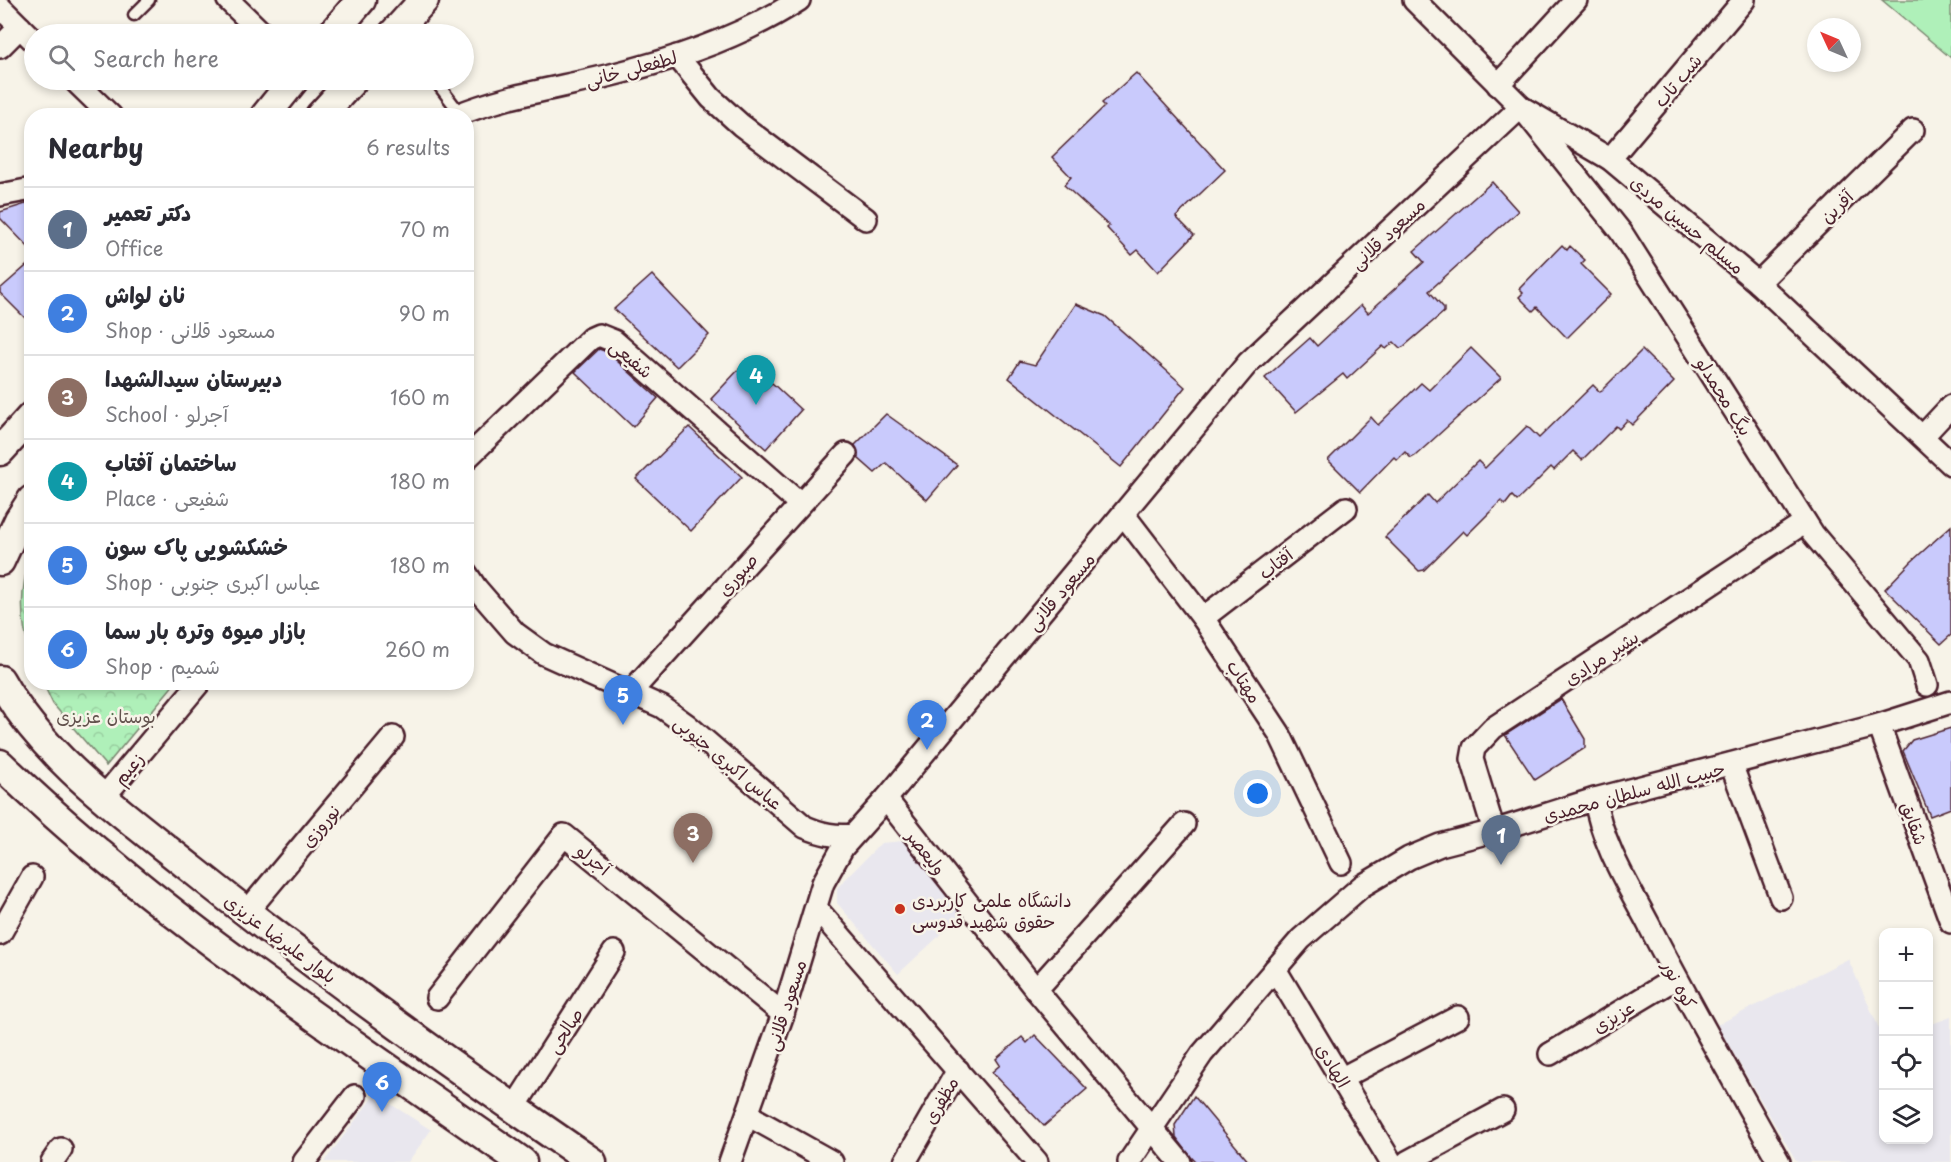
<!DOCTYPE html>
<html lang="en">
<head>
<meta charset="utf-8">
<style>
  :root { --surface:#fff; --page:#f2f2f3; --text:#2b2b33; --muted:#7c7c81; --line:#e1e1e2; --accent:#c8321e }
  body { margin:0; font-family:"Playpen Sans","Playpen Sans Arabic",sans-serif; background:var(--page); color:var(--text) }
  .controls { position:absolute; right:18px; bottom:18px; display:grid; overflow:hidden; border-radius:12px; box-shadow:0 3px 9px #0003 }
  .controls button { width:54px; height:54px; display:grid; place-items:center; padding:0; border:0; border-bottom:2px solid var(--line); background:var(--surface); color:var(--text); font:30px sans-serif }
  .compass { position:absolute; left:1807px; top:18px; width:54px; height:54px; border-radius:50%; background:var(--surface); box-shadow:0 3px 9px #0003; rotate:314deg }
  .you { position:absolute; left:1258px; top:794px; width:21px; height:21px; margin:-15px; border:4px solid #fff; border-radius:50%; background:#1a73e8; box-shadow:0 0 0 9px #1a73e833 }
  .badge { display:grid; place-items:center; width:39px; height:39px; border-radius:50%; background:var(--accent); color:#fff; font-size:20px; font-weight:700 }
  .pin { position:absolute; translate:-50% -50px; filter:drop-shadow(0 2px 3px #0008) }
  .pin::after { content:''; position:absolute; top:32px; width:21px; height:18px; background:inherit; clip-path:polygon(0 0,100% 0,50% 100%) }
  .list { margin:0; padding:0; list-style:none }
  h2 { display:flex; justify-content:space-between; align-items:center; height:78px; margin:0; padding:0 24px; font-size:26px }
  h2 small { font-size:20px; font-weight:400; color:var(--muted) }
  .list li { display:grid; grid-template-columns:39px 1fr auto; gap:18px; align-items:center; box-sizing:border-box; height:84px; padding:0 24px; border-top:2px solid var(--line) }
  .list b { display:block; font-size:22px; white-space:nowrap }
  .list p { margin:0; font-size:20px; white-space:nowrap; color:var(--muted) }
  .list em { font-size:20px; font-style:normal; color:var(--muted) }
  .icon { flex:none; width:33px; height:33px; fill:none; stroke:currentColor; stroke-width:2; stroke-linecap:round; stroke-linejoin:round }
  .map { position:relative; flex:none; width:1951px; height:1162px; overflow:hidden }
  .search { position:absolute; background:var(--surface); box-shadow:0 3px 9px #0003; left:24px; top:24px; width:450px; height:66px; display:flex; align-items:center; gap:15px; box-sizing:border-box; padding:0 21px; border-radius:33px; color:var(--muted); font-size:22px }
  .panel { position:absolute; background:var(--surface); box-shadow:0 3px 9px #0003; left:24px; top:108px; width:450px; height:582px; border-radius:24px }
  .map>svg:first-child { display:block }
  .built { fill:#e9e7ee }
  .forest { fill:url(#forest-crowns); stroke:#7c8872; stroke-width:1.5 }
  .pitch { fill:#aff0b9; stroke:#7c8872; stroke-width:1.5 }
  .building { fill:#c9cafc; stroke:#4a1f2b; stroke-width:1.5 }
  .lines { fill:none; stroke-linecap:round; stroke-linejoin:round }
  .lane-casing { stroke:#4a1f2b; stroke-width:15 }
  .street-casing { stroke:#4a1f2b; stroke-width:26 }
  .secondary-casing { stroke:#4a1f2b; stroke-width:33 }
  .lane { stroke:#f7f3e8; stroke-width:10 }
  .street { stroke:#f7f3e8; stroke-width:21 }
  .secondary { stroke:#f7f3e8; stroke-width:28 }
  .poi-dot { fill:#c8321e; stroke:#f7f3e8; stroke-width:2 }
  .labels { text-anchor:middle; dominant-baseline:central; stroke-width:5; stroke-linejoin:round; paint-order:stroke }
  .street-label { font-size:18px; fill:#4a1f2b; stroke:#f7f3e8 }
  .park-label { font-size:18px; fill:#63534e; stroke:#f7f3e8 }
  .poi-label { font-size:18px; fill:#4a1f2b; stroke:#f7f3e8; text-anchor:start }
</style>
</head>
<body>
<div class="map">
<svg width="1951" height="1162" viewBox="0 0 1951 1162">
  <defs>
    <pattern id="forest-crowns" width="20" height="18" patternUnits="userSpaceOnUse" patternTransform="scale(1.5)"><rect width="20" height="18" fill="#aff0b9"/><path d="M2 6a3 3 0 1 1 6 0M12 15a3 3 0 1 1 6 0" fill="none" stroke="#98cd9f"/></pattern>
  </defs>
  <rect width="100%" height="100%" fill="#f7f3e8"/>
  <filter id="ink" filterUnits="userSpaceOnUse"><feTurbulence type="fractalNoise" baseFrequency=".0167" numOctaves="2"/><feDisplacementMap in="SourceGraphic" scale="12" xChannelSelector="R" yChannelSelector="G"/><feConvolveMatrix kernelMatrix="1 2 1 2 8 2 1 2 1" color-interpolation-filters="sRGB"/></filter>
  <g filter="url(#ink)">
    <g class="built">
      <polygon points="904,841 962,915 898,974 837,903 837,888 881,843"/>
      <polygon points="1848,959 1883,1037 1884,1140 1928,1140 1929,1025 1951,1017 1951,1162 1797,1162 1717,1025"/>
      <polygon points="375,1094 431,1130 408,1162 324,1162"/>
    </g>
    <g class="forest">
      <path d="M31 554 32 654H31C19 619 20 590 31 554Z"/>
      <polygon points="43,683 175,683 106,766 53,704"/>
    </g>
    <polygon class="pitch" points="1882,0 1951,0 1951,58"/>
    <g class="building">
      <polygon points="1136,73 1225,170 1176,217 1194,235 1158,272 1138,250 1132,255 1107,228 1109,226 1064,185 1071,177 1052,157 1105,106 1102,103"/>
      <polygon points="1492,182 1518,211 1429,291 1444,308 1444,312 1403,347 1400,348 1394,342 1386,349 1383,346 1347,379 1343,374 1296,412 1265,378 1310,338 1317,346 1361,305 1368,313 1424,262 1414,251"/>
      <polygon points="32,202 32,251 0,218 0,212"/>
      <polygon points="1562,245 1567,250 1570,246 1585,260 1581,264 1611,294 1567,338 1537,307 1533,311 1519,297 1523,293 1519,289"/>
      <polygon points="32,261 32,325 0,293 0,289"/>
      <polygon points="652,275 709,335 677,367 614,309"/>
      <polygon points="1076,304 1105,316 1185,387 1121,467 1009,378 1020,361 1035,365"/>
      <polygon points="1471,348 1501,378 1415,456 1411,458 1405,452 1397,460 1394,457 1360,492 1328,460 1371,417 1378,425 1421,383 1429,390"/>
      <polygon points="599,349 607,352 658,398 633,427 575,372"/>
      <polygon points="1642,350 1674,382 1632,425 1627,420 1619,429 1616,426 1582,460 1573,451 1554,470 1551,467 1517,501 1512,496 1505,505 1501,501 1467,535 1463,531 1424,570 1419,571 1385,537 1428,495 1435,503 1478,461 1485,468 1527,426 1539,438 1593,385 1600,392"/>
      <polygon points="741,367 764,390 772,383 801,410 766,449 711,399"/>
      <polygon points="886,414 957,465 927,500 886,463 875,473 858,458 855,445"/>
      <polygon points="689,427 742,477 691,531 636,479"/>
      <polygon points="1951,526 1951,635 1941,644 1885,589 1911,562"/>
      <polygon points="1561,699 1585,739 1585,748 1535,780 1505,735"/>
      <polygon points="1951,728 1951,808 1930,816 1903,751 1912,740"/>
      <polygon points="1035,1035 1087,1089 1044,1126 992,1072 1000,1065 996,1059 1022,1037 1027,1043"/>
      <polygon points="1194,1096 1249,1162 1196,1162 1191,1157 1176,1137 1175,1125"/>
    </g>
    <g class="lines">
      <g class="lane-casing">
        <g id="lane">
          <polyline points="134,15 149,0"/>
          <polyline points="440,87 460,113"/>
        </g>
      </g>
      <g class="street-casing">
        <g id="street">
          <polyline points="228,0 263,34"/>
          <polyline points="1414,0 1521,107 1610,159 1758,283 1951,464"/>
          <polyline points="0,7 34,41"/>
          <polyline points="0,47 20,27"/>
          <polyline points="677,56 711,98 741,125 866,219"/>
          <polyline points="74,80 111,116"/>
          <polyline points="1498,85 1576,0"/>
          <path d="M455 116C505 95 559 88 611 75 677 59 742 37 799 0"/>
          <polyline points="1610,159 1744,0"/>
          <polyline points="0,195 32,189"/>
          <polyline points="1758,283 1913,130"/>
          <polyline points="1923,436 1951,406"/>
          <polyline points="466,459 590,339 599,335 614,341 800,504"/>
          <polyline points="1124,515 1203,618 1279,733 1341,863"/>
          <path d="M466 573 476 588 515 633 544 654 662 707 687 725 805 827C822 834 835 837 853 835"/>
          <polyline points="1203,618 1346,508"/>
          <polyline points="629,694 846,454"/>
          <polyline points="1879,725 1951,922"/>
          <polyline points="1731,764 1781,898"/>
          <polyline points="103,798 200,682"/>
          <polyline points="886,799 1036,990 1180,1162"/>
          <path d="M1595 799C1602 844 1628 885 1649 925 1690 1005 1735 1083 1779 1162"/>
          <polyline points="1494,831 1472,759 1474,748 1493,728 1805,522"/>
          <polyline points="816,908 1037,1162"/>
          <polyline points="246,913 393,737"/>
          <polyline points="0,934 32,877"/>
          <polyline points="1275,969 1391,1162"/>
          <polyline points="1036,990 1184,824"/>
          <polyline points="437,998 564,835 783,1014"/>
          <polyline points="1550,1054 1676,978"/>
          <polyline points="1342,1078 1458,1017"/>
          <polyline points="514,1108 614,952"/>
          <polyline points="748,1115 832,1162"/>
          <polyline points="52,1162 61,1149"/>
          <polyline points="304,1162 355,1096"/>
          <polyline points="730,1162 783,1014 823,883 843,847 886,799 1248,363 1521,107 1621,232 1813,534 1919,660 1927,685"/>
          <polyline points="905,1162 958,1070"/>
          <polyline points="1129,1162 1202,1054 1301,939 1362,886 1409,858 1440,845 1494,831 1595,799 1879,725 1951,702"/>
          <polyline points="1407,1162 1503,1110"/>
        </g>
      </g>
      <g class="secondary-casing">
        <g id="secondary">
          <polyline points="332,34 361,0"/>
          <polyline points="393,34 424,0"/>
          <polyline points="265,116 294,80"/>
          <polyline points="320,116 353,80"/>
          <polyline points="0,451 32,416"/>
          <polyline points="0,561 19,520 32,500"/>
          <path d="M0 680C45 760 122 813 193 870 322 973 456 1069 592 1162"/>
          <path d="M0 764C157 916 344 1036 522 1162"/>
        </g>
      </g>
      <use href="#lane" class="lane"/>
      <use href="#street" class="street"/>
      <use href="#secondary" class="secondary"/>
    </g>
  </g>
  <circle class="poi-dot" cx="900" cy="909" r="6"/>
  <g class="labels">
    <g class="street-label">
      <text transform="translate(631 68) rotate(-15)">لطفعلی خانی</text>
      <text transform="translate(1677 80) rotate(-50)">شب تاب</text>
      <text transform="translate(1836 206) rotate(-44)">آفرین</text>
      <text transform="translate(1688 224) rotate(40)">مسلم حسین مردی</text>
      <text transform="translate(1387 233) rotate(-43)">مسعود قلانی</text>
      <text transform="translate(632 358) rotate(40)">شفیعی</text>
      <text transform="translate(1725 396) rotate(58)">بیگ محمدلو</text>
      <text transform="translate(1275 563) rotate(-38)">آفتاب</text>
      <text transform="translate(737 574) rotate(-48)">صبوری</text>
      <text transform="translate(1060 591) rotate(-50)">مسعود قلانی</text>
      <text transform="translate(1601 657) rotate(-33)">بشیر مرادی</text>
      <text transform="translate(1245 681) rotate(57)">مهتاب</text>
      <text transform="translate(729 762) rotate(40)">عباس اکبری جنوبی</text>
      <text transform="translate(128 768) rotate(-50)">زعیم</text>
      <text transform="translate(1634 791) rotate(-15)">حبیب الله سلطان محمدی</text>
      <text transform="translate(1915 823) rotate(70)">شقایق</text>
      <text transform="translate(320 825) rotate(-50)">نوروزی</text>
      <text transform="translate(927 852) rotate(52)">ولیعصر</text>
      <text transform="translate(594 859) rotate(39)">آجرلو</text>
      <text transform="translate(281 938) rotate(37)">بلوار علیرضا عزیزی</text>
      <text transform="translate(1680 984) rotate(62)">کوه نور</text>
      <text transform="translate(785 1005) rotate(-72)">مسعود قلانی</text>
      <text transform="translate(1613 1016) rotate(-31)">عزیزی</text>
      <text transform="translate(564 1030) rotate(-57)">صالحی</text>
      <text transform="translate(1334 1065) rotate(59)">الهادی</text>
      <text transform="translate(940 1100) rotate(-60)">مظفری</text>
    </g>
    <g class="park-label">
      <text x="106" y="715">بوستان عزیزی</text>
    </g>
    <g class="poi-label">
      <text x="912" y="899">دانشگاه علمی کاربردی<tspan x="912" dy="21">حقوق شهید قدوسی</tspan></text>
    </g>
  </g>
</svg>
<div class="controls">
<button>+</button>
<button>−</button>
<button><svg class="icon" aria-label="locate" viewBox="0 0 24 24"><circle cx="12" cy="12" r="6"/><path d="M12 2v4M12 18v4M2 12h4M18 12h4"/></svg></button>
<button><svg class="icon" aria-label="layers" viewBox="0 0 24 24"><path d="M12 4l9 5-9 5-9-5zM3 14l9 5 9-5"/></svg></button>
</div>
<svg class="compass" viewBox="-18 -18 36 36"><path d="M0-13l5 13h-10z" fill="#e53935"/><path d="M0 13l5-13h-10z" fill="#7c7c81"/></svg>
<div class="you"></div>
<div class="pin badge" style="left:1501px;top:865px;background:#5c6f8a">1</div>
<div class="pin badge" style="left:927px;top:750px;background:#3f7fe0">2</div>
<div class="pin badge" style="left:693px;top:863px;background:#8d6e63">3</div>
<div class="pin badge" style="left:756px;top:405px;background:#0f9aa8">4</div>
<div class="pin badge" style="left:623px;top:725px;background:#3f7fe0">5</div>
<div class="pin badge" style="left:382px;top:1112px;background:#3f7fe0">6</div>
<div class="search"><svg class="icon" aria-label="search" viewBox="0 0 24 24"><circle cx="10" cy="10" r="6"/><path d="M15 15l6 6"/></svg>Search here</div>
<section class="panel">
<h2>Nearby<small>6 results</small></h2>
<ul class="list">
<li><span class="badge" style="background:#5c6f8a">1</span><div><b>دکتر تعمیر</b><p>Office</p></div><em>70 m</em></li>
<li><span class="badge" style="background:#3f7fe0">2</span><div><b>نان لواش</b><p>Shop · مسعود قلانی</p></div><em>90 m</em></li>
<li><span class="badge" style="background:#8d6e63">3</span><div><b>دبيرستان سیدالشهدا</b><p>School · آجرلو</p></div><em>160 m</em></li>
<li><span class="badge" style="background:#0f9aa8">4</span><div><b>ساختمان آفتاب</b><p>Place · شفیعی</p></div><em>180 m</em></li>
<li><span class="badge" style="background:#3f7fe0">5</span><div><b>خشکشویی پاک سون</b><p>Shop · عباس اکبری جنوبی</p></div><em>180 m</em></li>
<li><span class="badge" style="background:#3f7fe0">6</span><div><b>بازار میوه وتره بار سما</b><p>Shop · شمیم</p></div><em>260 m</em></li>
</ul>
</section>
</div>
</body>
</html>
